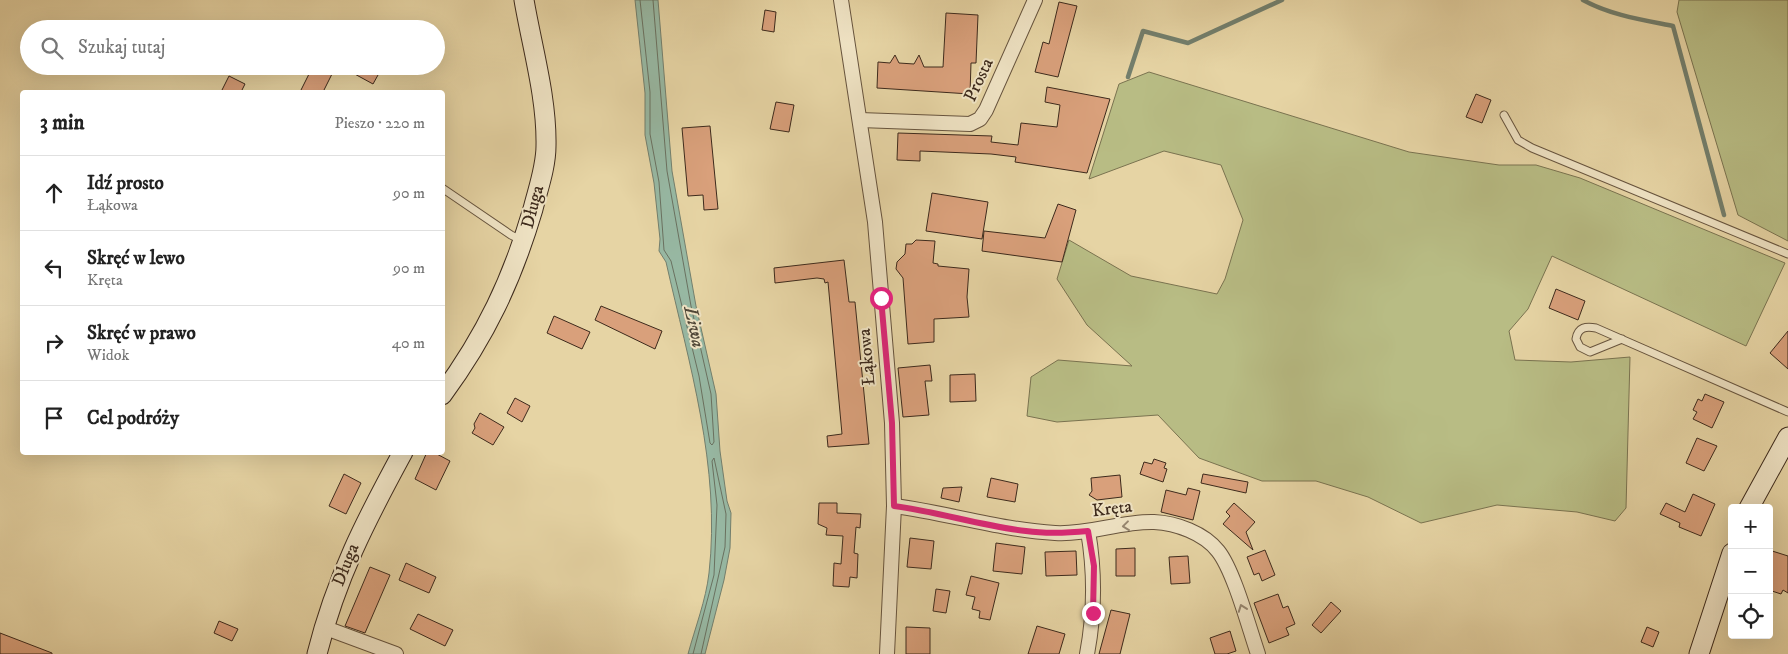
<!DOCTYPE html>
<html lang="pl">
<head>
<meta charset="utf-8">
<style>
  :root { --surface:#fff; --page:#f6f6f6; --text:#222; --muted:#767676; --line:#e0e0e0 }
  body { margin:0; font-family:"IM FELL DW Pica",serif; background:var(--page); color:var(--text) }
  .controls { position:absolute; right:15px; bottom:15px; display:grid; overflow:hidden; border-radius:5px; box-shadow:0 5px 20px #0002 }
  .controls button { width:45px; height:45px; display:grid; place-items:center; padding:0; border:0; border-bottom:1px solid var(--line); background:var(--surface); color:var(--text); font:25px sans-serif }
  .stop { position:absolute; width:15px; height:15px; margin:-11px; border:4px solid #db2777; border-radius:50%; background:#fff }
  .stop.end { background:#db2777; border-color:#fff; box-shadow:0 1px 5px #0008 }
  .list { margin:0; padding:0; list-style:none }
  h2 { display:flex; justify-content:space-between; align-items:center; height:65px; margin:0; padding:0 20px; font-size:21px }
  h2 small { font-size:16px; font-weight:400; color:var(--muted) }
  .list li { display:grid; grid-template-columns:32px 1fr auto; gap:15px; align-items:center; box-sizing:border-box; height:75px; padding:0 20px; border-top:1px solid var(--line) }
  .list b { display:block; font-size:19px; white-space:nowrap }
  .list p { margin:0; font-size:16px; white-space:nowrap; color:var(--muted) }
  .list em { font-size:16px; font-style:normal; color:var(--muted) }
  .icon { flex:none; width:28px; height:28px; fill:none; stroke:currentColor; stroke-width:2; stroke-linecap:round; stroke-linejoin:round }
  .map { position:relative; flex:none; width:1788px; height:654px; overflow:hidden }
  .search { position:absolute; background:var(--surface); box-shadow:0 5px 20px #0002; left:20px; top:20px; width:425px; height:55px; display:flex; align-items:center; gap:12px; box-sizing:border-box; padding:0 18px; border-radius:28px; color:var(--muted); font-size:19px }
  .panel { position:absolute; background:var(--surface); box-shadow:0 5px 20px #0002; left:20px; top:90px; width:425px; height:365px; border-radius:5px }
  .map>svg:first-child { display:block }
  .green { fill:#b8bc84; stroke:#7a7350 }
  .water { fill:#97b8a3; stroke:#737f6d }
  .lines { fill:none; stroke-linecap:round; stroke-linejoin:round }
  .shore { stroke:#6a7160; stroke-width:1 }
  .stream { stroke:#737f6d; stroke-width:4.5 }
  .building { fill:#d9a07b; stroke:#3d2a1c }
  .lane-casing { stroke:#67543e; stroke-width:9 }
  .street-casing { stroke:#67543e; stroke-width:16 }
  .secondary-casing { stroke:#3d2a1c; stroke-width:21 }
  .lane { stroke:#efe3c4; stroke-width:7 }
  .street { stroke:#efe3c4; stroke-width:14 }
  .secondary { stroke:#efe3c4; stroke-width:19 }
  .oneway { stroke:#968670 }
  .route { stroke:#db2777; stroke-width:6 }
  .labels { text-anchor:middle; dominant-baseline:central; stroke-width:4; stroke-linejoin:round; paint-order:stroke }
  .street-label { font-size:18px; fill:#3d2a1c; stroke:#efe3c4 }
  .water-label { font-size:19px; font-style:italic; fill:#4f4637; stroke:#efe3c4 }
</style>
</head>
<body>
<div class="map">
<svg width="1788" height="654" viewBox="0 0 1788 654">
  <rect width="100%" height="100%" fill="#e6d4a4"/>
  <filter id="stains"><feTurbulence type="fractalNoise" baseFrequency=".004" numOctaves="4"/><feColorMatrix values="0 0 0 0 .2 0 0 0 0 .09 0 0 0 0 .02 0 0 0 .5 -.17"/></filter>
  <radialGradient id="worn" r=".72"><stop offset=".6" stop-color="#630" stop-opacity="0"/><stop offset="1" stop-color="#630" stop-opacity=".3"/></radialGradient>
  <g class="green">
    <polygon points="1679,0 1788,0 1788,241 1738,215 1677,12"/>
    <polygon points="1149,72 1409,152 1499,165 1536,165 1580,178 1785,263 1746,346 1552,256 1528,309 1509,331 1515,360 1571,362 1630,357 1626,508 1615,521 1577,512 1497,505 1421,523 1368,497 1316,481 1262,481 1199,458 1158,415 1057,422 1027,416 1031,377 1058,360 1132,366 1087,325 1057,279 1069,240 1131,276 1217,294 1225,279 1243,220 1221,165 1164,151 1089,179 1119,84"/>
  </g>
  <path class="water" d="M635 0H658L672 171 696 306 716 394 720 451 727 501 731 513 730 548 724 580 705 654H688C695 628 706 600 709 573 721 467 689 364 666 262L659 251 660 239 654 183 645 135V93Z"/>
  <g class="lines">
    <g class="shore">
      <polyline points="640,0 650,92 650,134 659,182 664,250 671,261 699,376 710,443 712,445 714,442 711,394 691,306 667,171 653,0"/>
      <polyline points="693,654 714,575 717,505 712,461 714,458 726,514 725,547 701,654"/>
    </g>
    <g class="stream">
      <path d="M1583 0C1610 15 1643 20 1673 26L1724 215"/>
      <polyline points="1128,77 1143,31 1188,43 1282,0"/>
    </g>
  </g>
  <g class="building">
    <polygon points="1059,2 1077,6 1058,77 1035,72 1043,42 1049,44"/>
    <polygon points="765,10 776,12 774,32 762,30"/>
    <polygon points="946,13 978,15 976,63 971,63 970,94 877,88 878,62 890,63 895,55 899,63 914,64 919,55 924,67 943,67"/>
    <polygon points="313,66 321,66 333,72 323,92 300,92"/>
    <polygon points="340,66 383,66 373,84"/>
    <polygon points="229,76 245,84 241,92 221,92"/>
    <polygon points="1047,87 1110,99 1087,173 1015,162 1016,157 991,154 920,151 920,161 897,160 898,133 992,136 991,142 1018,145 1021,123 1057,127 1060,105 1045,102"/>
    <polygon points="1476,94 1491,100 1482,123 1466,117"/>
    <polygon points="776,102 794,105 789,132 770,129"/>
    <polygon points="710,126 718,209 704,210 703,195 688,196 682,128"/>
    <polygon points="932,193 988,202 982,239 926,231"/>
    <polygon points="1058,204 1076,210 1062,262 982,251 984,231 1045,238"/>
    <polygon points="916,240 935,241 933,263 938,264 938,266 969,269 967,297 969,317 934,319 934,342 908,344 903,278 896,269 897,262 905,254 906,244 912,244"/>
    <polygon points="844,260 849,302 855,302 869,444 828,447 827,436 842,434 828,282 825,283 824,279 817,278 775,283 774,268"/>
    <polygon points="1556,289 1585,301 1578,320 1549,308"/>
    <polygon points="601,306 662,331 655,349 595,320"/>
    <polygon points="554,316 590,332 582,349 547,333"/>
    <polygon points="1788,331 1788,369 1770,353"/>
    <polygon points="930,365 932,381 925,381 929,415 903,417 898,368"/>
    <polygon points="975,374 976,401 950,402 950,375"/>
    <polygon points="1705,394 1724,402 1712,428 1693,419 1697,412 1693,410 1698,399 1702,401"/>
    <polygon points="515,398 530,406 522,422 507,413"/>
    <polygon points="480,413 504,427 493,445 472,433 475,428 474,424"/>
    <polygon points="1697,438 1717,446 1704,471 1686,463"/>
    <polygon points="427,452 433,452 450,461 436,490 415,479"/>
    <polygon points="1154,459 1166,463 1164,468 1167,469 1163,482 1140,474 1144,462 1152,464"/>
    <polygon points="344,474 361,483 346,514 329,506"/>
    <polygon points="1203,474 1248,482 1246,493 1201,483"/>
    <polygon points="1120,475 1122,497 1097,500 1089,495 1092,491 1091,478"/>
    <polygon points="991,478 1018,484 1015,502 987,497"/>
    <polygon points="962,487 959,502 941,498 943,488"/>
    <polygon points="1188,488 1200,491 1193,520 1161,512 1166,490 1186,495"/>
    <polygon points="1693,494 1715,504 1701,536 1679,527 1680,523 1660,514 1666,503 1685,512"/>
    <polygon points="819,503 837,503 837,513 861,514 860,528 856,527 854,553 858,554 857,578 850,577 849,587 833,586 834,563 841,564 843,536 826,535 827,528 818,524"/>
    <polygon points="1234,503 1255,522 1246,532 1253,550 1223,524 1230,516 1226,512"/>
    <polygon points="910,538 934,541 931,569 907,567"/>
    <polygon points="996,543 1025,547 1022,574 993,571"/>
    <polygon points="1135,548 1135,576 1116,576 1116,549"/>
    <polygon points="1265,550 1275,575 1262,581 1259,573 1254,575 1247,557"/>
    <polygon points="1769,550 1788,556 1788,593 1783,590 1781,594 1769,590"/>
    <polygon points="1076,551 1077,575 1046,576 1045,552"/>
    <polygon points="1188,556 1190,583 1171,584 1169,557"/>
    <polygon points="406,563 436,577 429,593 399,580"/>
    <polygon points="370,567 390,575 365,633 345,626"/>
    <polygon points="971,576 999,583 990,620 979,618 980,611 972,609 975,597 966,595"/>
    <polygon points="936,589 950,591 946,613 933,611"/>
    <polygon points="1278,594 1283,608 1288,606 1295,624 1286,628 1289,635 1269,643 1254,603"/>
    <polygon points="1331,602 1341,611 1321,633 1312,625"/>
    <polygon points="1111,610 1130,614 1120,654 1099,654"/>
    <polygon points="418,614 453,630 445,646 410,629"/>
    <polygon points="219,621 238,629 232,641 214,633"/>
    <polygon points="1037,626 1065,634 1059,654 1028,654"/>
    <polygon points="906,627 930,628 930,654 906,654"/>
    <polygon points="1647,627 1659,632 1653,647 1641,642"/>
    <polygon points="1230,631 1236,651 1227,654 1215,654 1210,638"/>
    <polygon points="0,633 52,653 52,654 0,654"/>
  </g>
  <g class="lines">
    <g class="lane-casing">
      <g id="lane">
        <polyline points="1504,115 1518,140 1532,148 1788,254"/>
        <polyline points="442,188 511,235 521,240"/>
        <path d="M1622 339 1590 352 1580 347 1576 339C1578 327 1586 326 1596 328L1788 412"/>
      </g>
    </g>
    <g class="street-casing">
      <g id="street">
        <polyline points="841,0 875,222 892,423 894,506 887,654"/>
        <polyline points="860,120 970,124 980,119 986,110 1035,0"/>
        <path d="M894 506C948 513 1001 530 1055 533 1088 535 1121 521 1154 522 1176 523 1204 533 1218 551 1234 571 1249 628 1258 654"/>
        <polyline points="323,627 396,654"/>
        <path d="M1087 654C1095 612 1095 572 1088 531"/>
      </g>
    </g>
    <g class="secondary-casing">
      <g id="secondary">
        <path d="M442 395C486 335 512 280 533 209 538 189 546 167 546 146 547 98 532 47 524 0"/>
        <polyline points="1749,508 1788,437"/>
        <path d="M317 654C336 578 366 520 403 452"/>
        <polyline points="1699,654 1732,553"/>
      </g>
    </g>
    <use href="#lane" class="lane"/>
    <use href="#street" class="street"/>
    <use href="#secondary" class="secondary"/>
  </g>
  <defs><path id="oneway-chevron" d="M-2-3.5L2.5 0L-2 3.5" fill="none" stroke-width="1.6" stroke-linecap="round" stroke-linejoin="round" transform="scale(1.25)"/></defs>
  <g class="oneway">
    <use href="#oneway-chevron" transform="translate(1126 526) rotate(173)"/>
    <use href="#oneway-chevron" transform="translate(1242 608) rotate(-110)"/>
  </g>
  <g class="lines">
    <path class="route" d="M881 298 892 423 894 506C939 512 982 526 1026 531 1047 534 1067 533 1088 531L1094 566 1093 613"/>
  </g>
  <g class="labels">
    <g class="street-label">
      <text transform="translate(979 80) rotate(-65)">Prosta</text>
      <text transform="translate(533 207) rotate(-75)">Długa</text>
      <text transform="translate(867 357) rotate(-95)">Łąkowa</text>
      <text transform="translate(1112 509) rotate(-7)">Kręta</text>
      <text transform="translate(346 565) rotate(-68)">Długa</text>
    </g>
    <g class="water-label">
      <text transform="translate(694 327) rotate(78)">Liwa</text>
    </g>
  </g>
  <rect width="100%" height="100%" filter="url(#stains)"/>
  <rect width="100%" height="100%" fill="url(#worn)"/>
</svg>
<div class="controls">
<button>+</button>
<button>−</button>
<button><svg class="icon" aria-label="locate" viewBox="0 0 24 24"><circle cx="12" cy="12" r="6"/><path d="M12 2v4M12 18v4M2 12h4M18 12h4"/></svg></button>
</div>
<div class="stop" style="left:881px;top:298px"></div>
<div class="stop end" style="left:1093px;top:613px"></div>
<div class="search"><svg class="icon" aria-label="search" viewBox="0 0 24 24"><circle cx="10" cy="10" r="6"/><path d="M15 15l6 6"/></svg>Szukaj tutaj</div>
<section class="panel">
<h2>3 min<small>Pieszo · 220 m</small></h2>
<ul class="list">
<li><svg class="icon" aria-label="ahead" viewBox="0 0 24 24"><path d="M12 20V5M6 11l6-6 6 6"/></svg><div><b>Idź prosto</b><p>Łąkowa</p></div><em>90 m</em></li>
<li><svg class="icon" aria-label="left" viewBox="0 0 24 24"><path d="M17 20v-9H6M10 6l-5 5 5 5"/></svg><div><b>Skręć w lewo</b><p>Kręta</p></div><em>90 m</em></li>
<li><svg class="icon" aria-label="right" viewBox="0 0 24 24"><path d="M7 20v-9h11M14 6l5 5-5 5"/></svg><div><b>Skręć w prawo</b><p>Widok</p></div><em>40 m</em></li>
<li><svg class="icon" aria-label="arrive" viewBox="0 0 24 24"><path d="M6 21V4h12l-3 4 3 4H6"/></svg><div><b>Cel podróży</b></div></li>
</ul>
</section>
</div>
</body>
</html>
